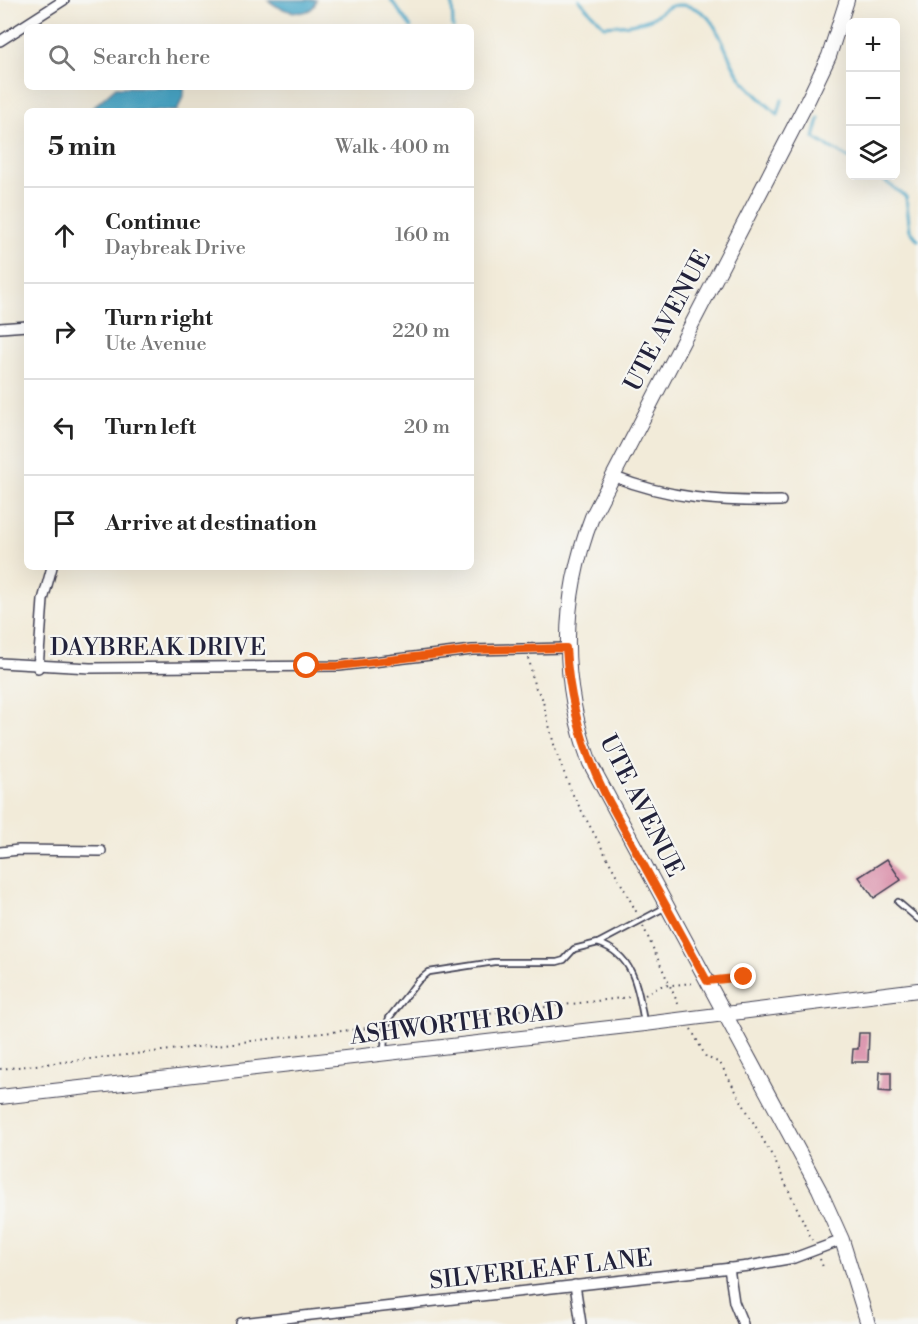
<!DOCTYPE html>
<html lang="en">
<head>
<meta charset="utf-8">
<style>
  :root { --surface:#fff; --page:#f6f6f6; --text:#222; --muted:#767676; --line:#e0e0e0 }
  body { margin:0; font-family:"Libre Bodoni",serif; background:var(--page); color:var(--text) }
  .controls { position:absolute; right:18px; top:18px; display:grid; overflow:hidden; border-radius:9px; box-shadow:0 6px 24px #0002 }
  .controls button { width:54px; height:54px; display:grid; place-items:center; padding:0; border:0; border-bottom:2px solid var(--line); background:var(--surface); color:var(--text); font:30px sans-serif }
  .stop { position:absolute; width:18px; height:18px; margin:-14px; border:4px solid #ea580c; border-radius:50%; background:#fff }
  .stop.end { background:#ea580c; border-color:#fff; box-shadow:0 2px 6px #0008 }
  .list { margin:0; padding:0; list-style:none }
  h2 { display:flex; justify-content:space-between; align-items:center; height:78px; margin:0; padding:0 24px; font-size:26px }
  h2 small { font-size:20px; font-weight:400; color:var(--muted) }
  .list li { display:grid; grid-template-columns:39px 1fr auto; gap:18px; align-items:center; box-sizing:border-box; height:96px; padding:0 24px; border-top:2px solid var(--line) }
  .list b { display:block; font-size:22px; white-space:nowrap }
  .list p { margin:0; font-size:20px; white-space:nowrap; color:var(--muted) }
  .list em { font-size:20px; font-style:normal; color:var(--muted) }
  .icon { flex:none; width:33px; height:33px; fill:none; stroke:currentColor; stroke-width:2; stroke-linecap:round; stroke-linejoin:round }
  .map { position:relative; flex:none; width:918px; height:1324px; overflow:hidden }
  .search { position:absolute; background:var(--surface); box-shadow:0 6px 24px #0002; left:24px; top:24px; width:450px; height:66px; display:flex; align-items:center; gap:15px; box-sizing:border-box; padding:0 21px; border-radius:9px; color:var(--muted); font-size:22px }
  .panel { position:absolute; background:var(--surface); box-shadow:0 6px 24px #0002; left:24px; top:108px; width:450px; height:462px; border-radius:9px }
  .map>svg:first-child { display:block }
  .water { fill:#4aa7c8; stroke:#366482; stroke-width:1.5 }
  .lines { fill:none; stroke-linecap:round; stroke-linejoin:round }
  .stream { stroke:#4aa7c8; stroke-width:3 }
  .building { fill:#da91ab }
  .lane-casing { stroke:#414053; stroke-width:8 }
  .street-casing { stroke:#414053; stroke-width:12 }
  .secondary-casing { stroke:#414053; stroke-width:16 }
  .path { stroke:#414053; stroke-width:2; stroke-dasharray:1.5 4.5; stroke-linecap:butt }
  .lane { stroke:#fff; stroke-width:4.5 }
  .street { stroke:#fff; stroke-width:9 }
  .secondary { stroke:#fff; stroke-width:14 }
  .route { stroke:#ea580c; stroke-width:8 }
  .labels { text-anchor:middle; dominant-baseline:central; stroke-width:4.5; stroke-linejoin:round; paint-order:stroke }
  .street-label { font-size:24px; fill:#22223b; stroke:#f6f6f2 }
</style>
</head>
<body>
<div class="map">
<svg width="918" height="1324" viewBox="0 0 918 1324">
  <rect width="100%" height="100%" fill="#f6f6f2"/>
  <filter id="ink" filterUnits="userSpaceOnUse"><feTurbulence type="fractalNoise" baseFrequency=".0167" numOctaves="2"/><feDisplacementMap in="SourceGraphic" scale="12" xChannelSelector="R" yChannelSelector="G"/><feConvolveMatrix kernelMatrix="1 2 1 2 8 2 1 2 1" color-interpolation-filters="sRGB"/></filter>
  <filter id="wash" filterUnits="userSpaceOnUse"><feTurbulence type="fractalNoise" baseFrequency=".008" numOctaves="4" result="noise"/><feDisplacementMap in="SourceGraphic" scale="24" xChannelSelector="R" yChannelSelector="G"/><feGaussianBlur stdDeviation="1.35" result="paint"/><feColorMatrix in="noise" values="0 0 0 0 0 0 0 0 0 0 0 0 0 0 0 0 0 1.4 0 .05"/><feComposite in="paint" operator="in"/></filter>
  <g filter="url(#wash)">
    <rect width="100%" height="100%" fill="#f2ebd9"/>
    <g class="water">
      <path d="M268 0H316C313 22 278 10 268 0Z"/>
      <polygon points="116,87 184,87 184,94 177,111 89,111"/>
    </g>
    <g class="lines">
      <g class="stream">
        <polyline points="391,0 411,27"/>
        <polyline points="452,0 453,27"/>
        <path d="M579 0 604 26C619 25 635 25 650 19 661 14 665 5 679 5 721 6 721 53 741 78 752 92 766 103 778 115L782 100"/>
        <polyline points="819,119 814,138 850,159"/>
        <polyline points="878,176 906,197 910,230 918,240"/>
      </g>
    </g>
    <g id="blocks">
      <g class="building">
        <polygon points="887,859 901,880 874,898 859,877"/>
        <polygon points="859,1033 869,1033 868,1062 852,1062 853,1049 858,1049"/>
        <polygon points="880,1072 891,1072 891,1092 879,1091"/>
      </g>
    </g>
  </g>
  <g filter="url(#ink)">
    <use href="#blocks" fill-opacity="0" stroke="#414053" stroke-width="1.5"/>
    <g class="lines">
      <g class="lane-casing">
        <g id="lane">
          <polyline points="898,902 918,919"/>
          <path d="M598 943C634 955 638 988 644 1022"/>
          <polyline points="384,1051 385,1030 389,1018 418,981 429,972 494,962 557,962 564,960 574,949 598,943 666,907"/>
        </g>
      </g>
      <g class="street-casing">
        <g id="street">
          <polyline points="0,41 64,0"/>
          <polyline points="0,328 27,326"/>
          <path d="M612 476C670 499 720 502 781 501"/>
          <polyline points="0,663 90,668 339,666 472,650 566,648"/>
          <polyline points="38,668 43,600 52,567"/>
          <polyline points="0,852 19,850 101,851"/>
          <polyline points="729,1268 734,1302 743,1324"/>
          <polyline points="575,1285 581,1324"/>
          <polyline points="241,1323 749,1266 794,1258 842,1240"/>
        </g>
      </g>
      <g class="secondary-casing">
        <g id="secondary">
          <path d="M847 0 829 56 809 98 592 517C560 600 560 681 590 763L819 1189 842 1240 868 1324"/>
          <polyline points="0,1097 645,1024 918,990"/>
        </g>
      </g>
      <g class="path">
        <polyline points="529,658 534,685 542,698 556,752 572,793 637,913"/>
        <polyline points="643,926 680,1008"/>
        <polyline points="720,980 744,977"/>
        <polyline points="645,995 661,986 694,983"/>
        <polyline points="395,1025 630,997"/>
        <polyline points="691,1029 706,1057 720,1063 775,1161 812,1240"/>
        <polyline points="0,1069 377,1027"/>
        <polyline points="820,1259 823,1267"/>
      </g>
      <use href="#lane" class="lane"/>
      <use href="#street" class="street"/>
      <use href="#secondary" class="secondary"/>
    </g>
  </g>
  <g class="lines" filter="url(#ink)">
    <path class="route" d="M307 666H339L472 650 566 648C569 700 582 747 605 794L707 981 744 977"/>
  </g>
  <g class="labels">
    <g class="street-label">
      <text transform="translate(668 321) rotate(-62)">UTE AVENUE</text>
      <text x="158" y="648">DAYBREAK DRIVE</text>
      <text transform="translate(641 806) rotate(63)">UTE AVENUE</text>
      <text transform="translate(457 1024) rotate(-7)">ASHWORTH ROAD</text>
      <text transform="translate(541 1270) rotate(-6)">SILVERLEAF LANE</text>
    </g>
  </g>
</svg>
<div class="controls">
<button>+</button>
<button>−</button>
<button><svg class="icon" aria-label="layers" viewBox="0 0 24 24"><path d="M12 4l9 5-9 5-9-5zM3 14l9 5 9-5"/></svg></button>
</div>
<div class="stop" style="left:307px;top:666px"></div>
<div class="stop end" style="left:744px;top:977px"></div>
<div class="search"><svg class="icon" aria-label="search" viewBox="0 0 24 24"><circle cx="10" cy="10" r="6"/><path d="M15 15l6 6"/></svg>Search here</div>
<section class="panel">
<h2>5 min<small>Walk · 400 m</small></h2>
<ul class="list">
<li><svg class="icon" aria-label="ahead" viewBox="0 0 24 24"><path d="M12 20V5M6 11l6-6 6 6"/></svg><div><b>Continue</b><p>Daybreak Drive</p></div><em>160 m</em></li>
<li><svg class="icon" aria-label="right" viewBox="0 0 24 24"><path d="M7 20v-9h11M14 6l5 5-5 5"/></svg><div><b>Turn right</b><p>Ute Avenue</p></div><em>220 m</em></li>
<li><svg class="icon" aria-label="left" viewBox="0 0 24 24"><path d="M17 20v-9H6M10 6l-5 5 5 5"/></svg><div><b>Turn left</b></div><em>20 m</em></li>
<li><svg class="icon" aria-label="arrive" viewBox="0 0 24 24"><path d="M6 21V4h12l-3 4 3 4H6"/></svg><div><b>Arrive at destination</b></div></li>
</ul>
</section>
</div>
</body>
</html>
